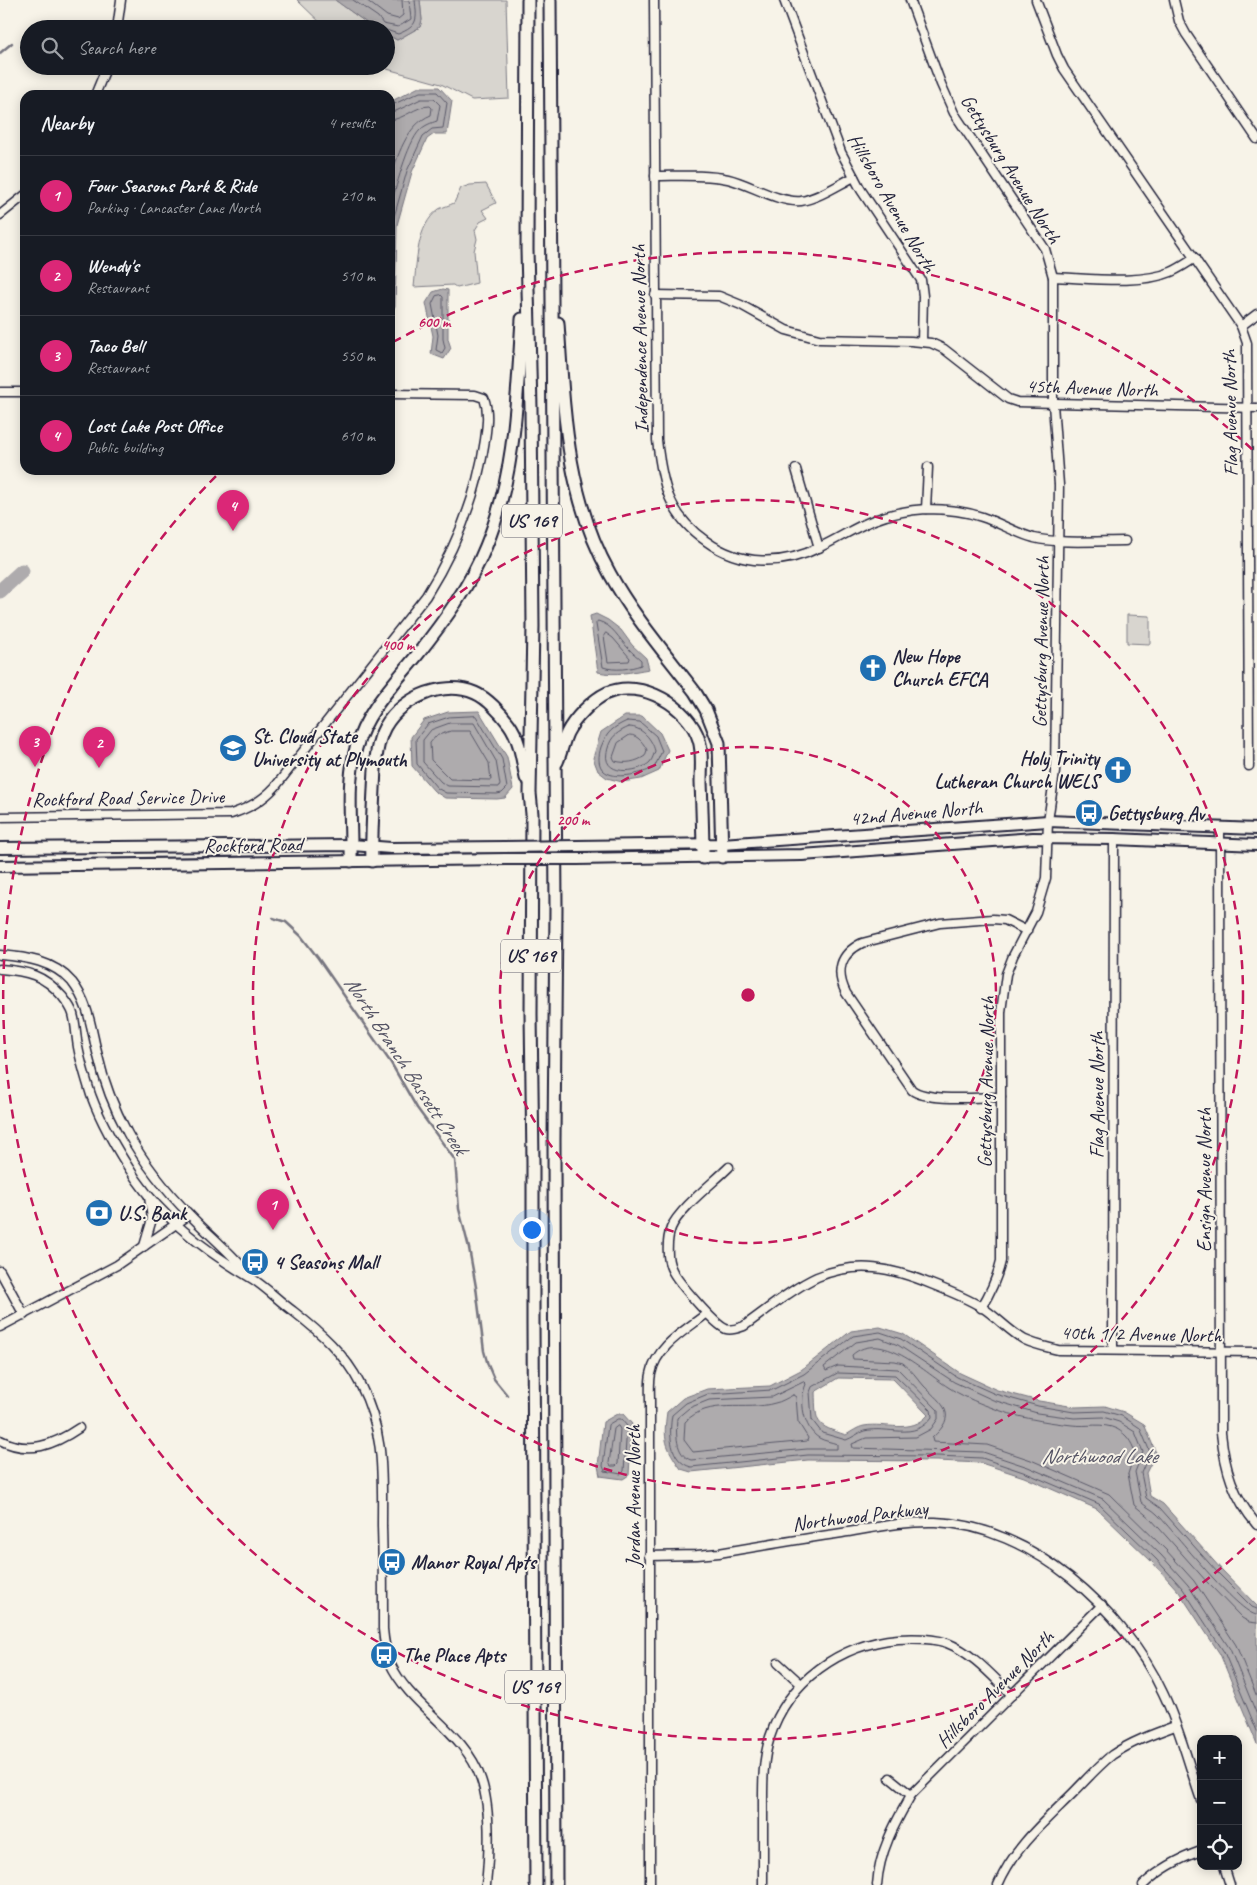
<!DOCTYPE html>
<html lang="en">
<head>
<meta charset="utf-8">
<style>
  :root { --surface:#171b24; --page:#20242c; --text:#f1f3f6; --muted:#9ea1a6; --line:#363941; --accent:#db2777 }
  body { margin:0; font-family:Caveat,sans-serif; background:var(--page); color:var(--text) }
  .controls { position:absolute; right:15px; bottom:15px; display:grid; overflow:hidden; border-radius:10px; box-shadow:0 2px 12px #0003 }
  .controls button { width:45px; height:45px; display:grid; place-items:center; padding:0; border:0; border-bottom:1px solid var(--line); background:var(--surface); color:var(--text); font:25px sans-serif }
  .you { position:absolute; left:531px; top:1229px; width:18px; height:18px; margin:-12px; border:4px solid #fff; border-radius:50%; background:#1a73e8; box-shadow:0 0 0 8px #1a73e833 }
  .badge { display:grid; place-items:center; width:32px; height:32px; border-radius:50%; background:var(--accent); color:#fff; font-size:16px; font-weight:700 }
  .pin { position:absolute; translate:-50% -41px; filter:drop-shadow(0 1px 2px #0008) }
  .pin::after { content:''; position:absolute; top:26px; width:18px; height:15px; background:inherit; clip-path:polygon(0 0,100% 0,50% 100%) }
  .list { margin:0; padding:0; list-style:none }
  h2 { display:flex; justify-content:space-between; align-items:center; height:65px; margin:0; padding:0 20px; font-size:21px }
  h2 small { font-size:16px; font-weight:400; color:var(--muted) }
  .list li { display:grid; grid-template-columns:32px 1fr auto; gap:15px; align-items:center; box-sizing:border-box; height:80px; padding:0 20px; border-top:1px solid var(--line) }
  .list b { display:block; font-size:19px; white-space:nowrap }
  .list p { margin:0; font-size:16px; white-space:nowrap; color:var(--muted) }
  .list em { font-size:16px; font-style:normal; color:var(--muted) }
  .icon { flex:none; width:28px; height:28px; fill:none; stroke:currentColor; stroke-width:2; stroke-linecap:round; stroke-linejoin:round }
  .map { position:relative; flex:none; width:1257px; height:1885px; overflow:hidden }
  .search { position:absolute; background:var(--surface); box-shadow:0 2px 12px #0003; left:20px; top:20px; width:375px; height:55px; display:flex; align-items:center; gap:12px; box-sizing:border-box; padding:0 18px; border-radius:28px; color:var(--muted); font-size:19px }
  .panel { position:absolute; background:var(--surface); box-shadow:0 2px 12px #0003; left:20px; top:90px; width:375px; height:385px; border-radius:15px }
  .map>svg:first-child { display:block }
  .green { fill:#d8d5cf; stroke:#7d7c85 }
  .water { fill:#aeabad; stroke:#76747f; fill-rule:evenodd }
  .lines { fill:none; stroke-linecap:round; stroke-linejoin:round }
  .shore { stroke:#5a5969; stroke-width:1 }
  .stream { stroke:#76747f; stroke-width:2.5 }
  .river { stroke:#aeabad; stroke-width:15 }
  .minor-casing { stroke:#22223b; stroke-width:11 }
  .major-casing { stroke:#22223b; stroke-width:14 }
  .highway-casing { stroke:#22223b; stroke-width:15 }
  .minor { stroke:#f7f3e8; stroke-width:8 }
  .major { stroke:#f7f3e8; stroke-width:10 }
  .highway { stroke:#f7f3e8; stroke-width:11 }
  .major-bridge-casing { stroke:#22223b; stroke-width:14; stroke-linecap:butt }
  .major-bridge { stroke:#f7f3e8; stroke-width:10 }
  .ring { fill:none; stroke:#c2185b; stroke-width:2.5; stroke-dasharray:9 6 }
  .labels { text-anchor:middle; dominant-baseline:central; stroke-width:4; stroke-linejoin:round; paint-order:stroke }
  .shield { fill:#f7f3e8; stroke:#62616f; stroke-width:1 }
  .shield-label { font-size:19px; font-weight:bold; fill:#22223b }
  .street-label { font-size:20px; fill:#22223b; stroke:#f7f3e8 }
  .poi-label { font-size:20px; font-weight:bold; fill:#22223b; stroke:#f7f3e8; text-anchor:start }
  .water-label { font-size:21px; font-style:italic; fill:#535263; stroke:#f7f3e8 }
  .centre { fill:#c2185b; stroke:#f7f3e8; stroke-width:2.5 }
  .ring-label { font-size:15px; text-anchor:middle; font-weight:bold; fill:#c2185b; stroke:#f7f3e8; stroke-width:4; stroke-linejoin:round; paint-order:stroke }
</style>
</head>
<body>
<div class="map">
<svg width="1257" height="1885" viewBox="0 0 1257 1885">
  <rect width="100%" height="100%" fill="#f7f3e8"/>
  <filter id="ink" filterUnits="userSpaceOnUse"><feTurbulence type="fractalNoise" baseFrequency=".02" numOctaves="2"/><feDisplacementMap in="SourceGraphic" scale="10" xChannelSelector="R" yChannelSelector="G"/><feConvolveMatrix kernelMatrix="1 2 1 2 8 2 1 2 1" color-interpolation-filters="sRGB"/></filter>
  <g filter="url(#ink)">
    <g class="green">
      <polygon points="297,0 335,0 375,29 327,29"/>
      <polygon points="420,0 506,0 509,98 472,100 441,84 387,69 385,66 386,66 386,34 397,40 420,27 422,20"/>
      <path d="M486 184 496 203 482 210 488 218 480 222 475 230 477 239 474 251 477 283 457 288 453 285 414 287C417 261 416 226 439 209 443 207 450 205 454 203L461 188 470 185Z"/>
      <polygon points="1127,615 1150,616 1150,644 1127,643"/>
    </g>
    <g class="water">
      <polygon points="335,0 420,0 422,20 420,27 397,40 386,34 386,29 375,29"/>
      <polygon points="419,87 439,87 452,101 447,134 434,134 427,139 412,172 397,225 395,306 390,317 390,102"/>
      <polygon points="443,289 448,290 448,339 451,348 444,359 431,354 433,336 426,303 433,292"/>
      <path d="M596 614 608 620 621 630 632 645 646 658 649 669C631 672 616 676 598 672L590 616Z"/>
      <polygon points="479,711 507,757 513,789 505,798 497,799 445,798 434,791 412,766 411,737 424,720 448,712"/>
      <polygon points="625,716 642,716 660,733 668,750 659,771 641,779 622,782 607,778 598,771 593,758 601,732"/>
      <path d="M880 1327 903 1334 960 1373 997 1390 1039 1401 1075 1407 1105 1406 1124 1412 1144 1424 1156 1453 1146 1473 1150 1496 1163 1504 1221 1569 1257 1606V1744L1220 1654 1179 1592 1153 1563 1097 1509 1024 1477 981 1463 937 1461 808 1460 691 1472 681 1469C665 1446 663 1440 667 1412L683 1398 707 1389 770 1386 801 1370 851 1331ZM838 1378 893 1379 928 1415C911 1435 886 1422 864 1426 858 1427 851 1432 846 1435 815 1425 816 1424 815 1392Z"/>
      <polygon points="617,1414 623,1414 632,1424 629,1475 623,1479 600,1476 598,1466 603,1422"/>
    </g>
    <g class="lines">
      <g class="shore">
        <polyline points="353,0 378,17 383,24 398,27 411,19 409,0"/>
        <polyline points="366,0 387,16 398,19 403,15 402,0"/>
        <path d="M386 30 398 34C419 26 417 19 415 0"/>
        <polyline points="390,106 420,92 437,92 447,103 443,128 432,129 423,136 407,171 392,224 390,306"/>
        <path d="M390 112 396 111 421 99H434L440 105 437 121C431 123 425 125 420 130 407 143 395 191 390 209"/>
        <path d="M390 120C405 119 415 106 430 106L432 108 431 115C406 125 397 157 390 181"/>
        <polygon points="441,295 443,297 443,339 445,348 442,353 436,350 438,335 432,304 436,296"/>
        <path d="M598 621C613 625 618 638 629 649 632 653 637 656 641 660V665C630 669 615 671 603 667L596 624Z"/>
        <polygon points="606,633 613,638 630,658 629,661 608,662 604,636"/>
        <polygon points="476,716 502,759 507,788 502,793 497,794 446,793 437,788 417,764 416,739 428,724 449,717"/>
        <path d="M627 721 640 722 656 736 662 751 654 768C634 777 589 786 601 747 607 732 612 728 627 721Z"/>
        <polygon points="450,723 474,723 496,761 500,785 499,787 448,786 441,782 423,762 423,740 431,730"/>
        <path d="M629 727C642 727 652 739 655 751 654 754 652 760 650 762 640 773 598 778 608 748 611 736 618 732 629 727Z"/>
        <polygon points="451,731 470,731 489,763 491,780 450,779 431,760 430,743 436,736"/>
        <path d="M630 735C638 735 644 744 647 750L645 756C636 762 626 764 615 761L613 757 618 743Z"/>
        <path d="M838 1373 895 1375 931 1410 932 1417C914 1442 889 1425 864 1431 858 1433 852 1438 846 1440L822 1433 812 1420 810 1392 812 1387Z"/>
        <path d="M804 1382 806 1384C799 1400 803 1428 819 1438 824 1441 832 1442 837 1444V1449H807L691 1460C675 1455 676 1432 677 1418L689 1408 709 1400 772 1397Z"/>
        <path d="M793 1395 796 1397 798 1422 808 1438 807 1441 693 1452 684 1440 685 1422C709 1397 745 1412 775 1403 781 1402 787 1398 793 1395Z"/>
        <polygon points="618,1419 621,1419 627,1426 624,1471 621,1474 605,1471 603,1466 608,1425"/>
        <polygon points="618,1426 620,1429 618,1464 616,1466 611,1466 609,1463 614,1429"/>
        <path d="M1257 1609 1252 1607 1217 1572 1160 1508 1146 1498 1141 1473 1150 1452 1140 1428 1122 1416 1104 1411 1074 1412 1038 1406 995 1394 957 1377 901 1339 880 1332 853 1336 804 1374 772 1390 708 1394 686 1403 672 1415C669 1433 669 1461 691 1467L808 1455 937 1456 982 1458 1026 1473 1099 1504 1156 1559 1183 1589 1224 1652 1257 1731"/>
        <path d="M1257 1615C1238 1614 1174 1531 1157 1514 1152 1509 1146 1507 1141 1502L1135 1472 1143 1452 1135 1432 1119 1422 1103 1417 1074 1418 1037 1413 993 1400 954 1382 898 1345 880 1338 856 1342 824 1367 826 1371 838 1366 898 1369 938 1410V1419L931 1429 916 1437 866 1438 852 1444 853 1448 983 1452 1028 1467 1103 1499 1161 1555 1188 1585 1230 1649 1257 1715"/>
        <path d="M1257 1623 1249 1622 1242 1618 1207 1582 1151 1519 1134 1505 1128 1474 1135 1452C1131 1441 1127 1435 1117 1429 1102 1422 1087 1427 1072 1425 1044 1422 1015 1417 990 1407 976 1402 960 1395 948 1387 923 1371 881 1329 852 1355L853 1359 895 1361 903 1363C911 1369 917 1378 924 1386 943 1405 959 1414 932 1438L933 1442 987 1445 1031 1460 1109 1494 1166 1550 1194 1581 1236 1645 1257 1697"/>
      </g>
      <g class="stream">
        <polyline points="0,53 12,43"/>
        <polyline points="273,918 286,922 301,936 318,958 391,1063 417,1108 455,1160 459,1209 469,1248 476,1287 484,1351 488,1365 494,1379 507,1395"/>
      </g>
      <polyline class="river" points="0,591 22,571"/>
      <g class="minor-casing">
        <g id="minor">
          <path d="M654 0 657 440C662 483 668 515 706 541 740 566 783 566 820 547 838 539 855 527 874 520 890 514 909 510 926 509 944 509 965 511 982 517 1000 523 1016 533 1034 538 1058 544 1099 541 1125 541"/>
          <polyline points="784,0 841,152 861,190 921,280 923,296 922,342"/>
          <path d="M910 0 941 84 954 113 1045 249 1053 277V404L1059 485 1055 772 1048 821 1046 878 1036 912 1013 956 1006 974 1001 1012V1261C997 1278 991 1292 981 1308"/>
          <polyline points="1036,0 1057,55 1064,69 1241,326 1247,343 1249,766"/>
          <polyline points="1174,0 1179,21 1186,34 1257,139"/>
          <polyline points="117,29 121,0"/>
          <polyline points="95,95 107,66"/>
          <path d="M655 176C679 176 704 174 728 179 750 184 778 203 801 201 819 198 838 185 854 177"/>
          <polyline points="0,215 25,195"/>
          <path d="M1053 277C1087 278 1140 285 1171 272 1180 268 1187 263 1195 258"/>
          <polyline points="655,295 719,296 741,305 786,330 819,339 911,341 931,343 944,349 1008,399 1017,402 1257,408"/>
          <polyline points="1241,326 1257,314"/>
          <polyline points="0,392 25,392"/>
          <polyline points="796,469 819,548"/>
          <polyline points="926,509 928,467"/>
          <path d="M0 817 231 814C249 808 262 801 275 787L426 596C456 548 477 496 485 440 487 425 489 412 484 398L475 395 390 394"/>
          <path d="M1220 827 1221 1433C1225 1470 1233 1496 1257 1525"/>
          <path d="M0 955C26 957 54 961 72 982 90 1005 91 1030 98 1056 104 1083 115 1110 128 1134 144 1163 166 1191 190 1215 210 1236 233 1254 251 1277"/>
          <path d="M0 969C27 971 44 975 62 996 66 1001 71 1007 73 1014 76 1024 76 1036 78 1047 81 1063 86 1079 91 1095 102 1125 118 1152 136 1179 165 1221 207 1252 251 1278 266 1287 279 1301 293 1311 320 1332 345 1354 360 1384 385 1432 382 1474 382 1526 383 1560 383 1595 383 1629 384 1641 386 1652 390 1663 410 1707 465 1731 481 1779 491 1808 489 1855 486 1885"/>
          <path d="M1001 1097C979 1097 928 1102 912 1090L846 993C835 971 840 954 862 943L940 923 993 919 1005 920 1027 931"/>
          <path d="M729 1167C713 1183 679 1209 671 1228 667 1239 666 1259 672 1270 677 1281 715 1325 726 1329 732 1331 738 1328 744 1326 767 1310 791 1289 817 1277 858 1260 892 1268 931 1284 949 1291 967 1298 983 1308 998 1318 1010 1332 1025 1340 1036 1345 1047 1347 1058 1350L1257 1352"/>
          <polyline points="144,1246 152,1219 149,1197"/>
          <polyline points="0,1271 24,1315"/>
          <polyline points="0,1327 117,1265 189,1215"/>
          <polyline points="1113,1350 1114,839"/>
          <path d="M0 1440C29 1455 54 1445 79 1428"/>
          <path d="M649 1556 697 1555 719 1553C760 1546 801 1539 842 1533 873 1528 904 1521 935 1522 1031 1525 1125 1611 1163 1693 1179 1726 1189 1766 1201 1800"/>
          <polyline points="778,1663 801,1684"/>
          <polyline points="890,1778 911,1795"/>
          <polyline points="1224,1866 1230,1885"/>
          <path d="M650 1885V1402C650 1393 649 1383 651 1374 656 1346 686 1330 706 1314"/>
          <path d="M763 1885C763 1861 763 1837 763 1813 763 1787 762 1762 770 1737 788 1681 840 1644 898 1639 915 1638 932 1638 947 1643 973 1653 993 1677 1012 1695"/>
          <path d="M877 1885C879 1852 895 1823 911 1795L1102 1605"/>
          <path d="M998 1885C1014 1847 1045 1821 1073 1793 1086 1780 1098 1766 1112 1755 1131 1742 1153 1734 1175 1726"/>
          <path d="M1143 1885C1160 1869 1178 1859 1201 1851"/>
        </g>
      </g>
      <g class="major-casing">
        <g id="major">
          <polyline points="577,846 722,844 1048,821 1257,829"/>
          <polyline points="0,848 352,845 391,848 505,847"/>
          <polyline points="577,859 802,855 1033,838 1114,839 1257,845"/>
          <polyline points="0,866 506,859"/>
        </g>
      </g>
      <g class="highway-casing">
        <g id="highway">
          <polyline points="528,0 527,250 531,408 533,626 530,793 532,814 531,1014 533,1162 533,1325 536,1885"/>
          <polyline points="550,0 556,908 554,1140 556,1885"/>
          <path d="M558 323C564 411 566 495 610 574 633 616 666 654 695 692L706 710 719 743 722 857"/>
          <path d="M557 762C561 753 563 742 567 733 574 719 592 700 607 693 642 678 689 707 699 740 703 753 701 769 701 782 702 807 703 833 703 858"/>
          <path d="M351 861C352 824 346 784 356 748 366 711 394 684 418 654 444 621 470 586 486 546 516 474 517 395 522 319"/>
          <path d="M372 861C371 837 373 813 374 789 375 770 375 751 382 733 396 700 441 679 475 693 487 698 501 713 509 724 520 739 522 760 526 778"/>
        </g>
      </g>
      <use href="#minor" class="minor"/>
      <use href="#major" class="major"/>
      <use href="#highway" class="highway"/>
      <g class="major-bridge-casing">
        <g id="major-bridge">
          <polyline points="505,847 577,846"/>
          <polyline points="506,859 577,859"/>
        </g>
      </g>
      <use href="#major-bridge" class="major-bridge"/>
    </g>
  </g>
  <g class="ring">
    <circle cx="748" cy="995" r="248"/>
    <circle cx="748" cy="995" r="495"/>
    <path d="M1255 1538A743 743 0 0 1 218 474M393 342A743 743 0 0 1 1255 452"/>
  </g>
  <defs>
    <g id="church-disc" transform="scale(1.4375)"><circle r="9.5" fill="#1f6fb2" stroke="#f7f3e8"/><path d="M-1.2-6h2.4v3.5h3.3v2.4h-3.3V6h-2.4V-.1h-3.3v-2.4h3.3Z" fill="#fff"/></g>
    <g id="university-disc" transform="scale(1.4375)"><circle r="9.5" fill="#1f6fb2" stroke="#f7f3e8"/><path d="M0-5L7-2L0 1L-7-2ZM-4 1L0 2.5L4 1V4Q0 6-4 4Z" fill="#fff"/></g>
    <g id="bus-disc" transform="scale(1.4375)"><circle r="9.5" fill="#1f6fb2" stroke="#f7f3e8"/><path d="M-5-6H5V4H4V6H2V4H-2V6H-4V4H-5ZM-3.5-4V0h7V-4ZM-3.5 1.2v1.5H-2V1.2ZM2 1.2v1.5H3.5V1.2Z" fill="#fff"/></g>
    <g id="bank-disc" transform="scale(1.4375)"><circle r="9.5" fill="#1f6fb2" stroke="#f7f3e8"/><path d="M-6-4H6V4H-6ZM0-2.3a2.3 2.3 0 1 0 0 4.6a2.3 2.3 0 1 0 0-4.6Z" fill="#fff"/></g>
  </defs>
  <g fill-rule="evenodd">
    <use href="#church-disc" x="873" y="668"/>
    <use href="#university-disc" x="233" y="748"/>
    <use href="#church-disc" x="1118" y="770"/>
    <use href="#bus-disc" x="1089" y="813"/>
    <use href="#bank-disc" x="99" y="1213"/>
    <use href="#bus-disc" x="255" y="1262"/>
    <use href="#bus-disc" x="392" y="1562"/>
    <use href="#bus-disc" x="384" y="1655"/>
  </g>
  <g class="labels">
    <g class="shield">
      <rect x="502" y="504.5" width="60" height="33" rx="4"/>
      <rect x="501" y="939.5" width="60" height="33" rx="4"/>
      <rect x="505" y="1670.5" width="60" height="33" rx="4"/>
    </g>
    <g class="shield-label">
      <text x="532" y="521">US 169</text>
      <text x="531" y="956">US 169</text>
      <text x="535" y="1687">US 169</text>
    </g>
    <g class="street-label">
      <text transform="translate(1011 169) rotate(58)">Gettysburg Avenue North</text>
      <text transform="translate(892 203) rotate(60)">Hillsboro Avenue North</text>
      <text transform="translate(640 339) rotate(-91)">Independence Avenue North</text>
      <text transform="translate(1092 388) rotate(2)">45th Avenue North</text>
      <text transform="translate(1230 413) rotate(-91)">Flag Avenue North</text>
      <text transform="translate(1041 642) rotate(-89)">Gettysburg Avenue North</text>
      <text transform="translate(128 798) rotate(-1)">Rockford Road Service Drive</text>
      <text transform="translate(916 813) rotate(-5)">42nd Avenue North</text>
      <text transform="translate(253 845) rotate(-1)">Rockford Road</text>
      <text transform="translate(986 1082) rotate(-89)">Gettysburg Avenue North</text>
      <text transform="translate(1097 1095) rotate(-90)">Flag Avenue North</text>
      <text transform="translate(1204 1180) rotate(-90)">Ensign Avenue North</text>
      <text transform="translate(1141 1334) rotate(1)">40th 1/2 Avenue North</text>
      <text transform="translate(633 1496) rotate(-90)">Jordan Avenue North</text>
      <text transform="translate(860 1516) rotate(-7)">Northwood Parkway</text>
      <text transform="translate(995 1689) rotate(-45)">Hillsboro Avenue North</text>
    </g>
    <g class="poi-label">
      <text x="892" y="656">New Hope<tspan x="892" dy="23">Church EFCA</tspan></text>
      <text x="252" y="736">St. Cloud State<tspan x="252" dy="23">University at Plymouth</tspan></text>
      <text x="1099" y="758" text-anchor="end">Holy Trinity<tspan x="1099" dy="23">Lutheran Church WELS</tspan></text>
      <text x="1108" y="813">Gettysburg Av</text>
      <text x="118" y="1213">U.S. Bank</text>
      <text x="274" y="1262">4 Seasons Mall</text>
      <text x="411" y="1562">Manor Royal Apts</text>
      <text x="403" y="1655">The Place Apts</text>
    </g>
    <g class="water-label">
      <text transform="translate(406 1065) rotate(57)">North Branch Bassett Creek</text>
      <text x="1099" y="1456">Northwood Lake</text>
    </g>
  </g>
  <circle cx="748" cy="995" r="8" class="centre"/>
  <g class="ring-label">
    <text x="434" y="327">600 m</text>
    <text x="398" y="650">400 m</text>
    <text x="573" y="825">200 m</text>
  </g>
</svg>
<div class="controls">
<button>+</button>
<button>−</button>
<button><svg class="icon" aria-label="locate" viewBox="0 0 24 24"><circle cx="12" cy="12" r="6"/><path d="M12 2v4M12 18v4M2 12h4M18 12h4"/></svg></button>
</div>
<div class="you"></div>
<div class="pin badge" style="left:273px;top:1230px">1</div>
<div class="pin badge" style="left:99px;top:768px">2</div>
<div class="pin badge" style="left:35px;top:767px">3</div>
<div class="pin badge" style="left:233px;top:531px">4</div>
<div class="search"><svg class="icon" aria-label="search" viewBox="0 0 24 24"><circle cx="10" cy="10" r="6"/><path d="M15 15l6 6"/></svg>Search here</div>
<section class="panel">
<h2>Nearby<small>4 results</small></h2>
<ul class="list">
<li><span class="badge">1</span><div><b>Four Seasons Park &amp; Ride</b><p>Parking · Lancaster Lane North</p></div><em>210 m</em></li>
<li><span class="badge">2</span><div><b>Wendy's</b><p>Restaurant</p></div><em>510 m</em></li>
<li><span class="badge">3</span><div><b>Taco Bell</b><p>Restaurant</p></div><em>550 m</em></li>
<li><span class="badge">4</span><div><b>Lost Lake Post Office</b><p>Public building</p></div><em>610 m</em></li>
</ul>
</section>
</div>
</body>
</html>
